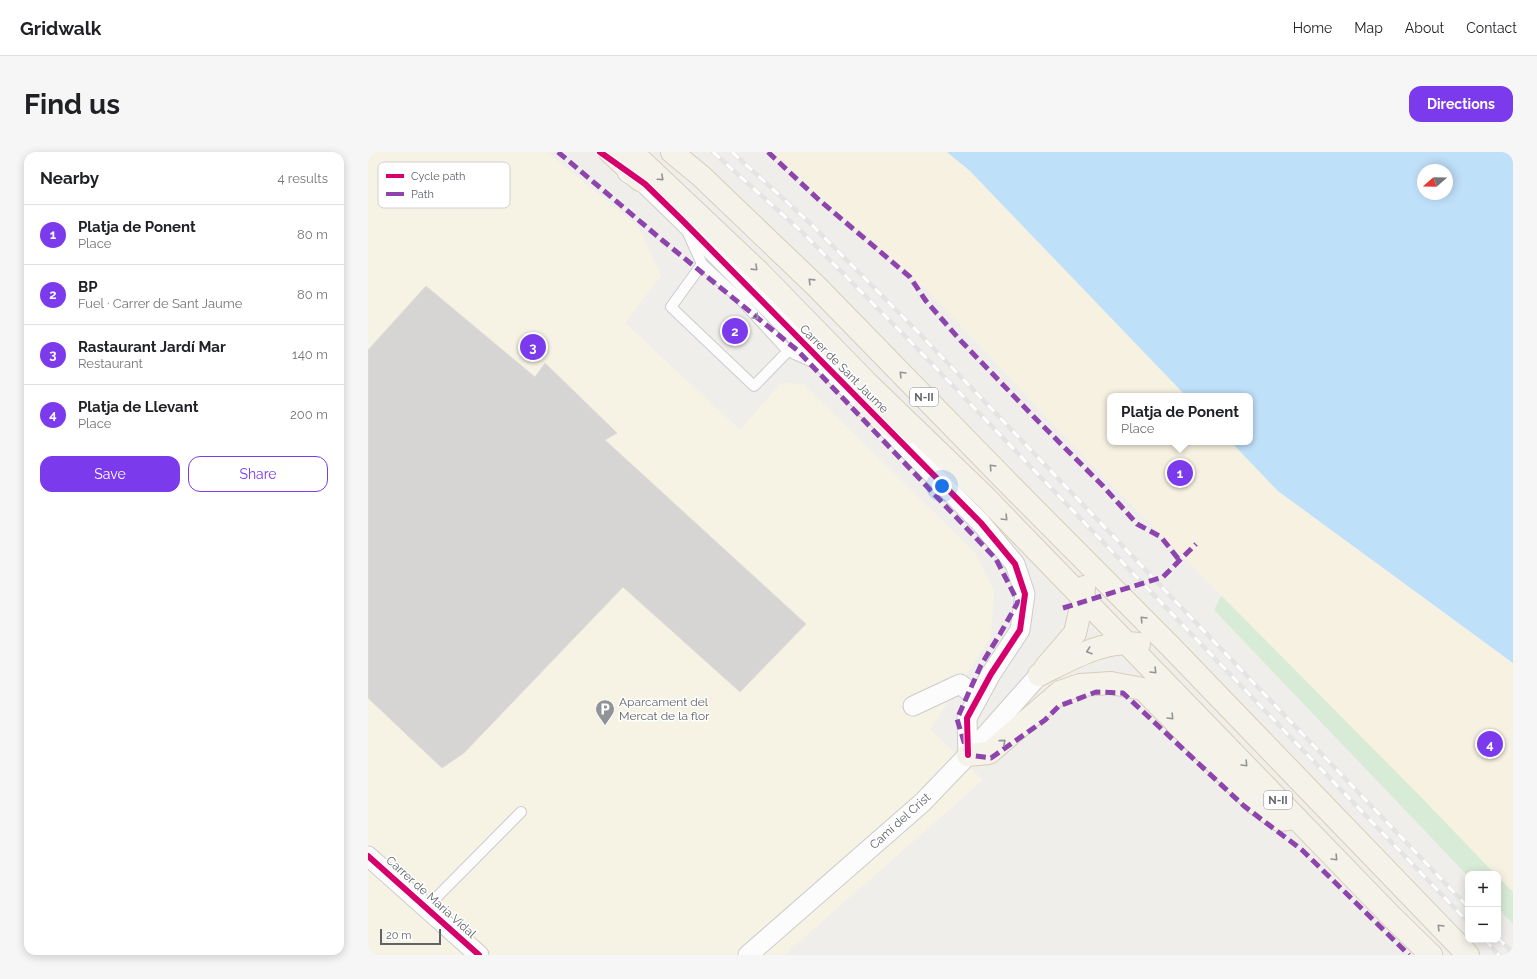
<!DOCTYPE html>
<html lang="en">
<head>
<meta charset="utf-8">
<style>
  :root { --surface:#fff; --page:#f6f6f6; --text:#202124; --muted:#757577; --line:#e0e0e0; --accent:#7c3aed }
  body { margin:0; font-family:Raleway,sans-serif; background:var(--page); color:var(--text) }
  .controls { position:absolute; right:12px; bottom:12px; display:grid; overflow:hidden; border-radius:8px; box-shadow:0 2px 10px #0003 }
  .controls button { width:36px; height:36px; display:grid; place-items:center; padding:0; border:0; border-bottom:1px solid var(--line); background:var(--surface); color:var(--text); font:20px sans-serif }
  .compass { position:absolute; left:1049px; top:12px; width:36px; height:36px; border-radius:50%; background:var(--surface); box-shadow:0 2px 10px #0003; rotate:250deg }
  .scale { position:absolute; left:12px; bottom:10px; width:61px; box-sizing:border-box; padding-left:4px; border:2px solid #5f6368; border-top:0; font-size:11px; line-height:14px; white-space:nowrap; color:#5f6368; -webkit-text-stroke:3px #fff; paint-order:stroke }
  .you { position:absolute; left:574px; top:334px; width:14px; height:14px; margin:-10px; border:3px solid #fff; border-radius:50%; background:#1a73e8; box-shadow:0 0 0 6px #1a73e833 }
  .badge { display:grid; place-items:center; width:26px; height:26px; border-radius:50%; background:var(--accent); color:#fff; font-size:13px; font-weight:700 }
  .pin { position:absolute; translate:-50% -50%; border:2px solid #fff; box-shadow:0 1px 4px #0006 }
  .popup { position:absolute; left:739px; top:241px; width:146px; height:52px; box-sizing:border-box; display:grid; place-content:center; border-radius:8px; background:var(--surface); filter:drop-shadow(0 1px 3px #0005); font-size:13px; white-space:nowrap; color:var(--muted) }
  .popup b { font-size:15px; color:var(--text) }
  .popup::after { content:''; position:absolute; left:50%; top:100%; margin-left:-8px; border:8px solid transparent; border-top-color:var(--surface) }
  .list { margin:0; padding:0; list-style:none }
  h2 { display:flex; justify-content:space-between; align-items:center; height:52px; margin:0; padding:0 16px; font-size:17px }
  h2 small { font-size:13px; font-weight:400; color:var(--muted) }
  .list li { display:grid; grid-template-columns:26px 1fr auto; gap:12px; align-items:center; box-sizing:border-box; height:60px; padding:0 16px; border-top:1px solid var(--line) }
  .list b { display:block; font-size:15px; white-space:nowrap }
  .list p { margin:0; font-size:13px; white-space:nowrap; color:var(--muted) }
  .list em { font-size:13px; font-style:normal; color:var(--muted) }
  .actions { display:flex; gap:8px; padding:12px 16px }
  .actions a { flex:1; padding:9px 0; border:1px solid var(--accent); border-radius:12px; text-align:center; font-size:14px; color:var(--accent) }
  .actions .main { background:var(--accent); color:#fff }
  .map { position:relative; flex:none; width:1145px; height:803px; overflow:hidden; border-radius:12px }
  header { display:flex; align-items:center; gap:24px; box-sizing:border-box; height:56px; padding:0 20px; background:var(--surface); border-bottom:1px solid var(--line) }
  header strong { font-size:19px }
  nav { display:flex; gap:22px; margin-inline-start:auto; font-size:14px }
  .intro { display:flex; align-items:center; justify-content:space-between; box-sizing:border-box; height:96px; padding:0 24px }
  h1 { margin:0; font-size:28px }
  .button { padding:10px 18px; border-radius:12px; background:var(--accent); color:#fff; font-size:14px; font-weight:700 }
  main { display:flex; gap:24px; padding:0 24px }
  aside { flex:1; background:var(--surface); border-radius:12px; box-shadow:0 2px 10px #0003 }
  .map>svg:first-child { display:block }
  .commercial { fill:#f7f3e4 }
  .green { fill:#d8ebd6 }
  .sand { fill:#f6f1e1 }
  .water { fill:#bfe0f9; fill-rule:evenodd }
  .building { fill:#d6d5d3; stroke:#deddd9 }
  .lines { fill:none; stroke-linecap:round; stroke-linejoin:round }
  .service-casing { stroke:#cbcccc; stroke-width:12 }
  .minor-casing { stroke:#cbcccc; stroke-width:21 }
  .primary-casing { stroke:#d7ceb8; stroke-width:24 }
  .service { stroke:#fdfcfc; stroke-width:10 }
  .minor { stroke:#fdfcfc; stroke-width:19 }
  .primary { stroke:#f4f2e9; stroke-width:22 }
  .rail-casing { stroke:#e4e4e4; stroke-width:4.5 }
  .rail { stroke:#fff; stroke-width:3; stroke-dasharray:9; stroke-linecap:butt }
  .quiet { stroke:#8e44ad; stroke-width:5; stroke-dasharray:10 5; stroke-linecap:butt }
  .cycleway-casing { stroke:#fff; stroke-width:8 }
  .cycleway { stroke:#d6006c; stroke-width:6 }
  .oneway { stroke:#939595 }
  .oneway2 { stroke:#96999c }
  .labels { text-anchor:middle; dominant-baseline:central; stroke-width:3; stroke-linejoin:round; paint-order:stroke }
  .shield { fill:#fff; stroke:#8f9295; stroke-width:1 }
  .shield-label { font-size:11px; font-weight:bold; fill:#5f6368 }
  .street-label { font-size:12px; fill:#5f6368; stroke:#fff }
  .poi-label { font-size:12px; fill:#5f6368; stroke:#fff; text-anchor:start }
  .key { fill:#fff; stroke:#cfd0d2; stroke-width:1 }
  .key-label { font-size:11px; fill:#5f6368 }
</style>
</head>
<body>
<header>
<strong>Gridwalk</strong>
<nav><a>Home</a><a>Map</a><a>About</a><a>Contact</a></nav>
</header>
<div class="intro"><h1>Find us</h1><a class="button">Directions</a></div>
<main>
<aside>
<h2>Nearby<small>4 results</small></h2>
<ul class="list">
<li><span class="badge">1</span><div><b>Platja de Ponent</b><p>Place</p></div><em>80 m</em></li>
<li><span class="badge">2</span><div><b>BP</b><p>Fuel · Carrer de Sant Jaume</p></div><em>80 m</em></li>
<li><span class="badge">3</span><div><b>Rastaurant Jardí Mar</b><p>Restaurant</p></div><em>140 m</em></li>
<li><span class="badge">4</span><div><b>Platja de Llevant</b><p>Place</p></div><em>200 m</em></li>
</ul>
<div class="actions"><a class="main">Save</a><a>Share</a></div>
</aside>
<div class="map">
<svg width="1145" height="803" viewBox="0 0 1145 803">
  <rect width="100%" height="100%" fill="#efeeea"/>
  <polygon class="commercial" points="0,0 179,0 270,74 293,124 257,171 372,278 413,231 436,232 608,402 626,438 623,485 562,577 615,628 416,803 0,803"/>
  <polygon class="green" points="858,434 1145,721 1145,772 1130,756 1130,722 1100,722 1100,724 846,458"/>
  <polygon class="sand" points="400,0 579,0 602,19 818,244 742,244 742,290 863,290 910,339 1145,511 1145,740 1130,725 1130,722 1127,722 1052,644 715,304 561,140"/>
  <path class="water" d="M579 0H1145V511L910 339 863 290H882V244H818L602 19ZM1055 18H1079V42H1055Z"/>
  <polygon class="building" points="58,134 167,225 177,211 249,281 237,288 438,472 372,540 255,435 96,601 74,616 0,546 0,198"/>
  <g class="lines">
    <g class="service-casing">
      <g id="service">
        <polyline points="320,81 334,112 372,147 420,199 451,213"/>
        <polyline points="334,112 303,155 386,234 420,199"/>
        <polyline points="58,756 153,660"/>
      </g>
    </g>
    <g class="minor-casing">
      <g id="minor">
        <polyline points="259,20 277,32 314,68 613,371 647,412 657,442 652,478 623,522 599,566 600,603"/>
        <polyline points="545,554 592,532 610,546"/>
        <polyline points="0,704 111,803"/>
        <polyline points="380,803 555,650 600,603 671,523"/>
      </g>
    </g>
    <g class="primary-casing">
      <g id="primary">
        <polyline points="242,0 272,28"/>
        <polyline points="264,0 391,120 501,233 618,346 1024,765 1063,803"/>
        <polyline points="304,0 333,24 448,134 646,337 803,495 1100,803"/>
        <polyline points="497,254 536,283"/>
        <polyline points="677,516 707,481 715,446 716,435"/>
        <path d="M671 523C702 508 735 487 771 492"/>
        <polyline points="600,603 621,601 692,540 712,533 743,531 775,537 888,652 911,668 928,666"/>
      </g>
    </g>
    <use href="#service" class="service"/>
    <use href="#minor" class="minor"/>
    <use href="#primary" class="primary"/>
    <g class="rail-casing">
      <g id="rail">
        <polyline points="345,0 434,80 541,188 1100,770"/>
        <polyline points="364,0 443,72 549,179 1100,755"/>
        <polyline points="1130,786 1145,801"/>
        <polyline points="1117,788 1131,803"/>
      </g>
    </g>
    <use href="#rail" class="rail"/>
    <g class="quiet">
      <polyline points="190,0 294,88 429,198 628,407 650,450 632,482 613,513 589,567 600,603 623,606 677,568 691,554 728,540 755,541 876,654 934,698 1041,803"/>
      <polyline points="400,0 450,47 542,125 558,149 593,189 665,264 734,333 769,372 793,385 812,409"/>
      <polyline points="695,456 795,425 828,392"/>
    </g>
    <g class="cycleway-casing">
      <g id="cycleway">
        <polyline points="232,0 277,32 314,68 613,371 647,412 657,442 652,478 623,522 599,566 600,603"/>
        <polyline points="0,704 111,803"/>
      </g>
    </g>
    <use href="#cycleway" class="cycleway"/>
  </g>
  <defs><path id="oneway-chevron" d="M-2-3.5L2.5 0L-2 3.5" fill="none" stroke-width="1.6" stroke-linecap="round" stroke-linejoin="round"/></defs>
  <g class="oneway">
    <use href="#oneway-chevron" transform="translate(293 26) rotate(42)"/>
    <use href="#oneway-chevron" transform="translate(387 116) rotate(44)"/>
    <use href="#oneway-chevron" transform="translate(443 129) rotate(-136)"/>
    <use href="#oneway-chevron" transform="translate(534 222) rotate(-134)"/>
    <use href="#oneway-chevron" transform="translate(624 315) rotate(-134)"/>
    <use href="#oneway-chevron" transform="translate(637 366) rotate(46)"/>
    <use href="#oneway-chevron" transform="translate(775 467) rotate(-134)"/>
    <use href="#oneway-chevron" transform="translate(721 499) rotate(161)"/>
    <use href="#oneway-chevron" transform="translate(786 519) rotate(46)"/>
    <use href="#oneway-chevron" transform="translate(803 565) rotate(46)"/>
    <use href="#oneway-chevron" transform="translate(635 590) rotate(-41)"/>
    <use href="#oneway-chevron" transform="translate(877 612) rotate(46)"/>
    <use href="#oneway-chevron" transform="translate(967 706) rotate(46)"/>
    <use href="#oneway-chevron" transform="translate(1072 775) rotate(-134)"/>
  </g>
  <use class="oneway2" href="#oneway-chevron" transform="translate(388 165) rotate(47)"/>
  <defs>
    <g id="parking-pin" transform="scale(1)"><path d="M0 17L-7.5 6A9.5 9.5 0 1 1 7.5 6Z" fill="#919496" stroke="#fff"/><path d="M-3.5-5.5H1a3.5 3.5 0 0 1 0 7H-1V5.5H-3.5ZM-1-3.4V-.6H.8a1.4 1.4 0 0 0 0-2.8Z" fill="#fff"/></g>
  </defs>
  <g fill-rule="evenodd">
    <use href="#parking-pin" x="237" y="557"/>
  </g>
  <g class="labels">
    <g class="shield">
      <rect x="542" y="236" width="28" height="18" rx="3"/>
      <rect x="896" y="639" width="28" height="18" rx="3"/>
    </g>
    <g class="shield-label">
      <text x="556" y="245">N-II</text>
      <text x="910" y="648">N-II</text>
    </g>
    <g class="street-label">
      <text transform="translate(476 217) rotate(45)">Carrer de Sant Jaume</text>
      <text transform="translate(532 669) rotate(-42)">Camí del Crist</text>
      <text transform="translate(63 745) rotate(42)">Carrer de Maria Vidal</text>
    </g>
    <g class="poi-label">
      <text x="251" y="550">Aparcament del<tspan x="251" dy="14">Mercat de la flor</tspan></text>
    </g>
  </g>
  <rect x="10" y="10" width="132" height="46" rx="6" class="key"/>
  <rect x="18" y="22" width="18" height="4" fill="#d6006c"/>
  <rect x="18" y="40" width="18" height="4" fill="#8e44ad"/>
  <g class="key-label">
    <text x="43" y="28">Cycle path</text>
    <text x="43" y="46">Path</text>
  </g>
</svg>
<div class="controls">
<button>+</button>
<button>−</button>
</div>
<svg class="compass" viewBox="-18 -18 36 36"><path d="M0-13l5 13h-10z" fill="#e53935"/><path d="M0 13l5-13h-10z" fill="#757577"/></svg>
<div class="scale">20 m</div>
<div class="you"></div>
<div class="pin badge" style="left:812px;top:321px">1</div>
<div class="popup"><b>Platja de Ponent</b>Place</div>
<div class="pin badge" style="left:367px;top:179px">2</div>
<div class="pin badge" style="left:165px;top:195px">3</div>
<div class="pin badge" style="left:1122px;top:592px">4</div>
</div>
</main>
</body>
</html>
